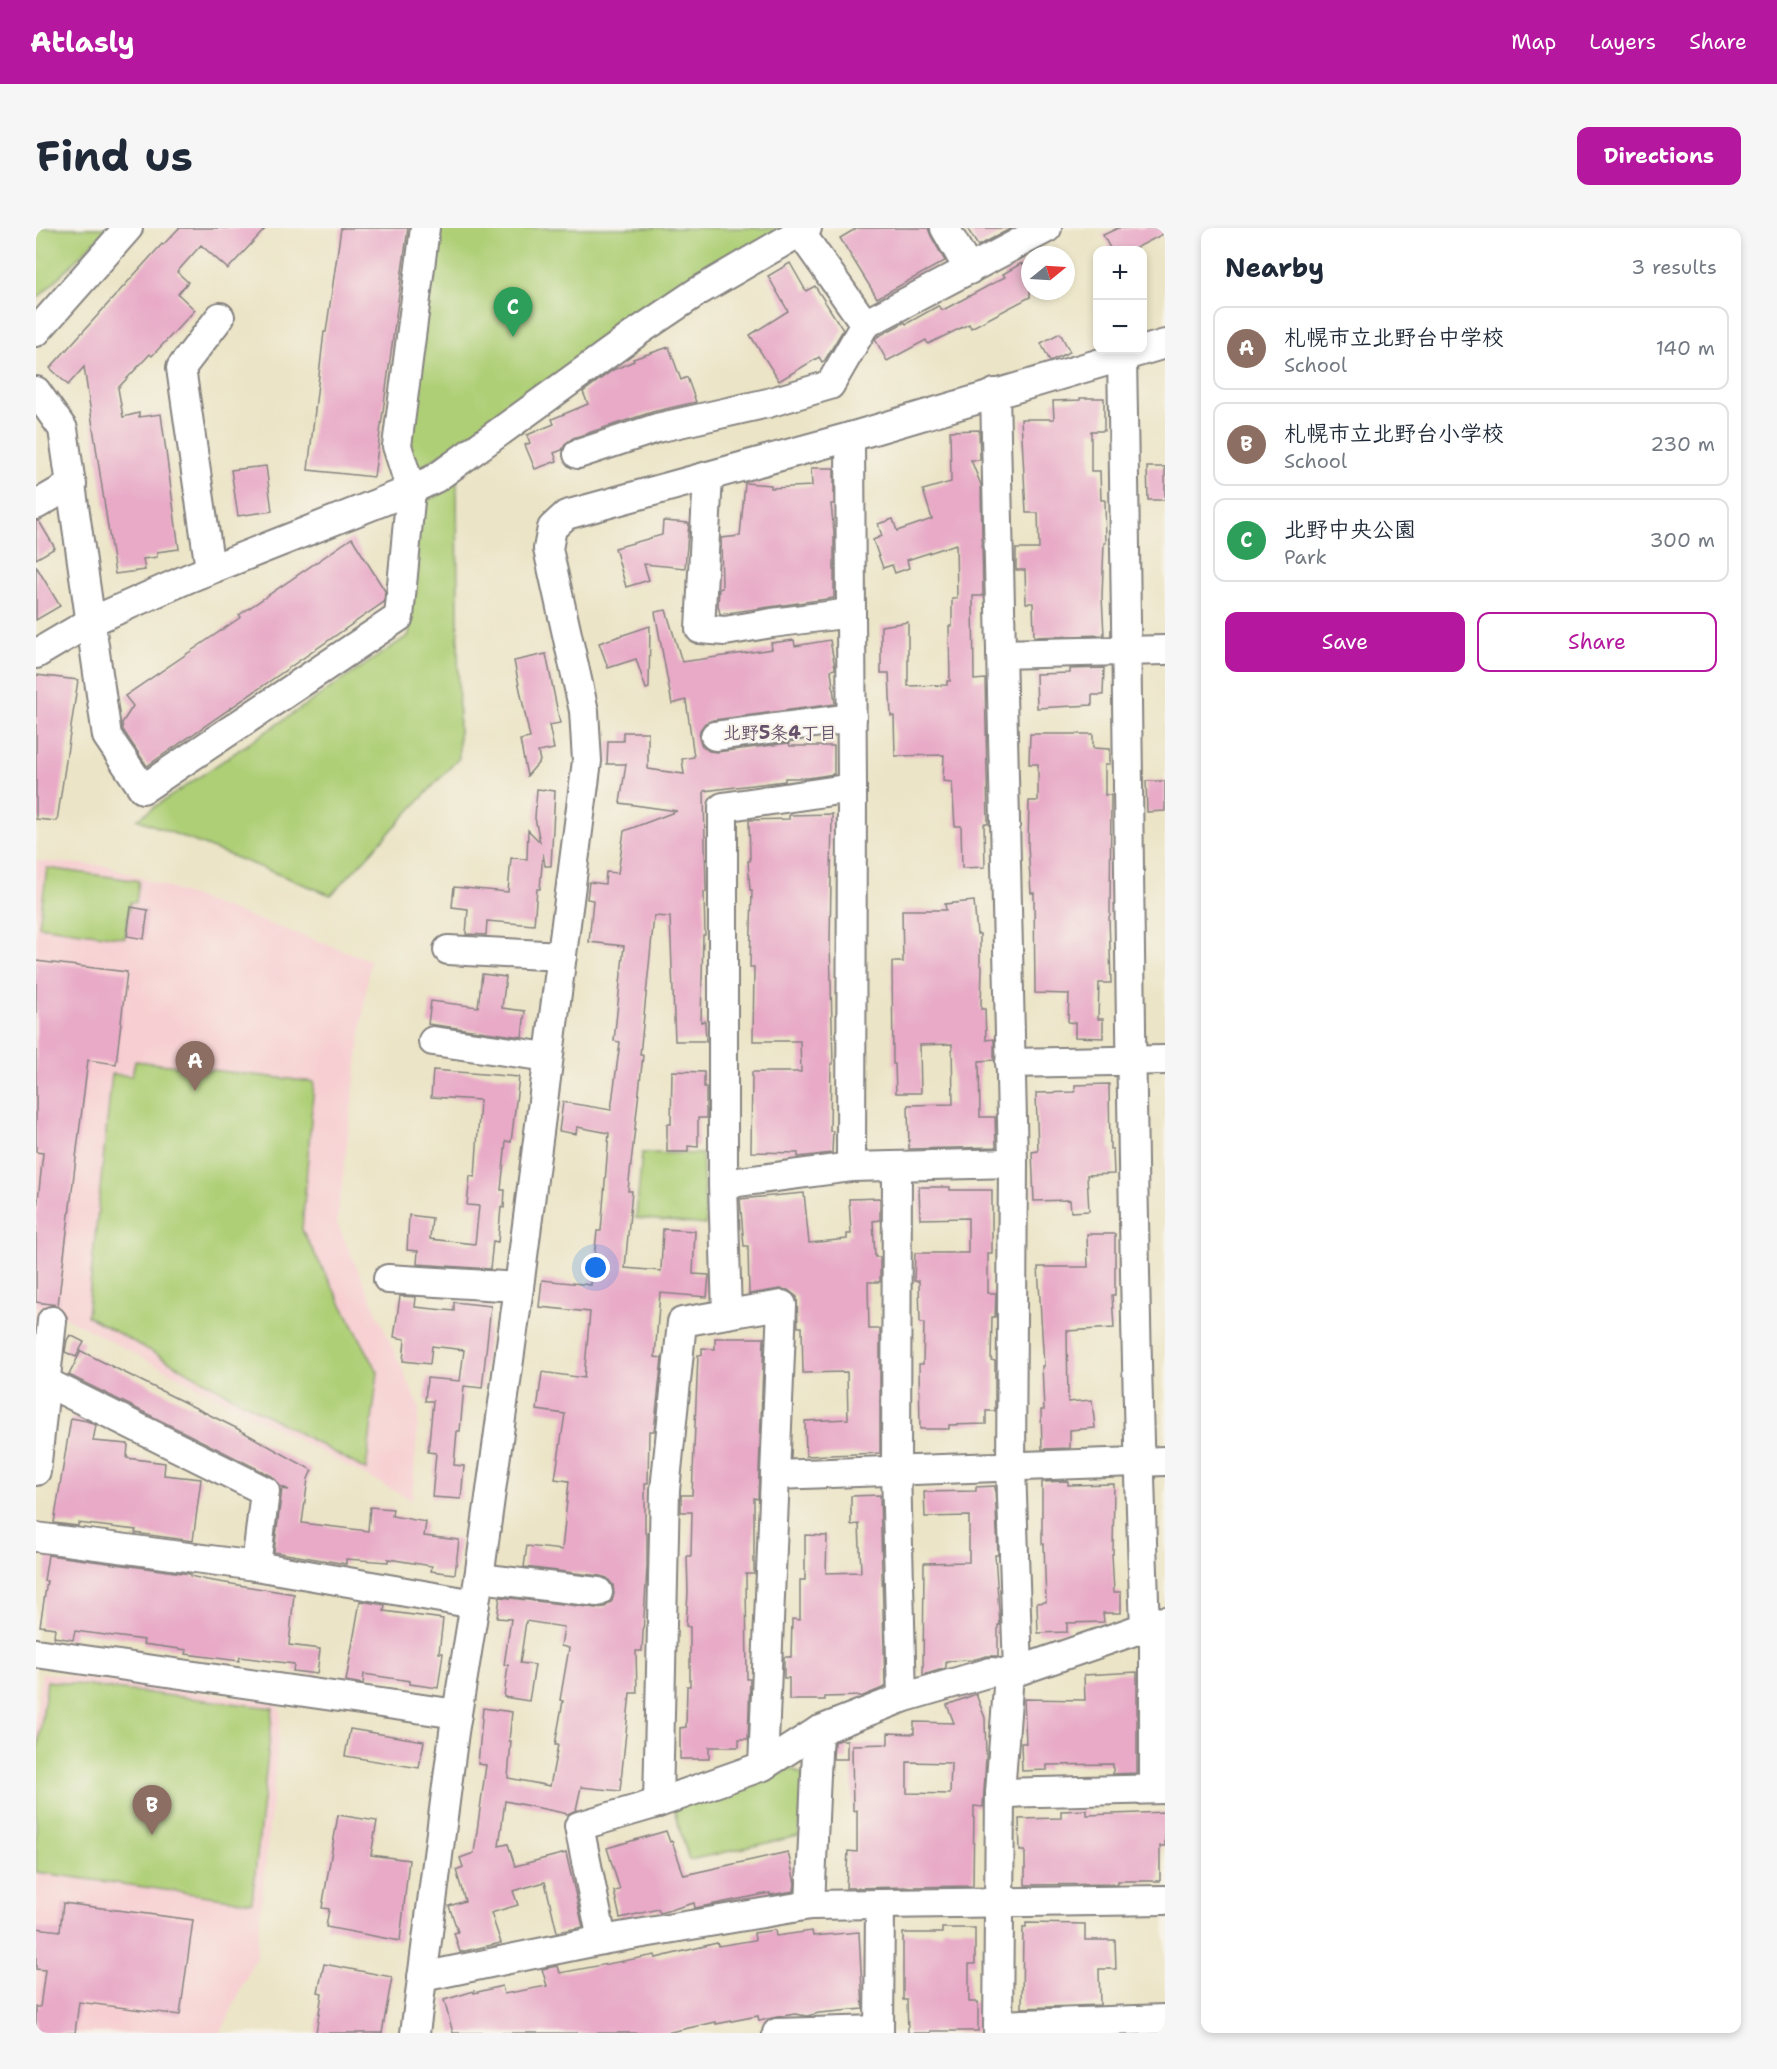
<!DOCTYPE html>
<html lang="en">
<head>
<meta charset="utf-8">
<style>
  :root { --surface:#fff; --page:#f6f6f7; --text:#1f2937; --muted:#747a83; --line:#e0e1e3; --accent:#b5179e }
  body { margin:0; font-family:"Shantell Sans","Klee One",sans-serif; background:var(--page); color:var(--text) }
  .controls { position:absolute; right:18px; top:18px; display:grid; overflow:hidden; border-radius:12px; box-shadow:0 3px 9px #0003 }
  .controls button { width:54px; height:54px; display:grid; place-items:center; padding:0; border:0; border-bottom:2px solid var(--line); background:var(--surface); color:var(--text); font:30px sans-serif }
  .compass { position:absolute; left:985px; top:18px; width:54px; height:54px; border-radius:50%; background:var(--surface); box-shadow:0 3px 9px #0003; rotate:72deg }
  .you { position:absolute; left:560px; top:1040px; width:21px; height:21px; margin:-15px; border:4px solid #fff; border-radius:50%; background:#1a73e8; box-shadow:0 0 0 9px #1a73e833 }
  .badge { display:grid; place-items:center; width:39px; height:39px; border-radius:50%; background:var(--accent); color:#fff; font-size:20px; font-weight:700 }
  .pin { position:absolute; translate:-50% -50px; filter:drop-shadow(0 2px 3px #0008) }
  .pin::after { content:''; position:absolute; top:32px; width:21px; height:18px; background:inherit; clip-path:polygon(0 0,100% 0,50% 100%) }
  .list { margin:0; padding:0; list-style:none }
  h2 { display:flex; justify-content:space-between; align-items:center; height:78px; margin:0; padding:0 24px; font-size:26px }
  h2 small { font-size:20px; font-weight:400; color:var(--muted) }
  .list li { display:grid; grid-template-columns:39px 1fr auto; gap:18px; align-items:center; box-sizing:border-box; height:84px; margin:0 12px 12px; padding:0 12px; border:2px solid var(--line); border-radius:12px }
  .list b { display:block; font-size:22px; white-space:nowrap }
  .list p { margin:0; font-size:20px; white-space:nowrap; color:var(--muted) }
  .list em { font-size:20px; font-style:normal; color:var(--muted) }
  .actions { display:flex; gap:12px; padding:18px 24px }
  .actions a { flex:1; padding:14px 0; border:2px solid var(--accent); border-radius:12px; text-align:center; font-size:21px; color:var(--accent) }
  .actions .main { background:var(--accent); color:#fff }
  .map { position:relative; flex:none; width:1129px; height:1805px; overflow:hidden; border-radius:12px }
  header { display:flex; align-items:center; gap:36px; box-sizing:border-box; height:84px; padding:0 30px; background:var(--accent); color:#fff }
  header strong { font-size:28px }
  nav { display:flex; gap:33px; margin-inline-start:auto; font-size:21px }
  .intro { display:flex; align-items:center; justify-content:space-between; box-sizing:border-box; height:144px; padding:0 36px }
  h1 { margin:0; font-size:42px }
  .button { padding:15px 27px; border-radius:12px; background:var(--accent); color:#fff; font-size:21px; font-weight:700 }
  main { display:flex; gap:36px; padding:0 36px }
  aside { flex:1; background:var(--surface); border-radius:12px; box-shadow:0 3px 9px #0003 }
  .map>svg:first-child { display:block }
  .built { fill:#f7cfd2 }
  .green { fill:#aecf76; stroke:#687858; stroke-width:1.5 }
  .building { fill:#e8aac7; fill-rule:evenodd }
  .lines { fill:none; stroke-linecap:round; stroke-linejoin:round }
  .minor-casing { stroke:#868380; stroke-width:32 }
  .minor { stroke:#fff; stroke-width:28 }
  .labels { text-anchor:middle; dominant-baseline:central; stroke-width:4.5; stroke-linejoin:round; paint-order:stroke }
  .neighbourhood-label { font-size:18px; font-weight:bold; fill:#67526c; stroke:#f7f3e8 }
</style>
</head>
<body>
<header>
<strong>Atlasly</strong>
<nav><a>Map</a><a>Layers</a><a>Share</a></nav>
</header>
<div class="intro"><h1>Find us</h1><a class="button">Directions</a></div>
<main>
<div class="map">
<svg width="1129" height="1805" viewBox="0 0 1129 1805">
  <rect width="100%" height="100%" fill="#f7f3e8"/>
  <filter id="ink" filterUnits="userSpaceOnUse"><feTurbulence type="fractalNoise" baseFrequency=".0167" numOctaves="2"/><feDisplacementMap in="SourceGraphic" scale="12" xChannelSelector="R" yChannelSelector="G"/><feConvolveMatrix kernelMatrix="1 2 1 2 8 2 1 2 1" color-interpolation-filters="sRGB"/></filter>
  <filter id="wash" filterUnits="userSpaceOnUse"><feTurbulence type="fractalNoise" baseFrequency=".008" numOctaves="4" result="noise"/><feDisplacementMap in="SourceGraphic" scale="24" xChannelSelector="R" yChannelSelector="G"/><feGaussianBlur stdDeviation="1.35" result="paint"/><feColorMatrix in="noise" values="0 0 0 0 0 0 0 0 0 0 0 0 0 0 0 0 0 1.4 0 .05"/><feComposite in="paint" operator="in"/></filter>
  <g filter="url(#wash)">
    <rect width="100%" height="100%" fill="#ebe4c6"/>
    <g class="built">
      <polygon points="0,633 72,638 334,732 301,995 383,1179 376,1272 12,1080 3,1079 0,1109"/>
      <polygon points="6,1445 239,1474 245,1484 220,1728 185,1805 0,1805 0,1486"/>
    </g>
    <g class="green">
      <polygon points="0,0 72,0 0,72"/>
      <polygon points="392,0 743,0 383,241 358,219"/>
      <polygon points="421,249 423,530 295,667 101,591 373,407 385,259"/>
      <polygon points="11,640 103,653 100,675 94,674 89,710 3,698"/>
      <polygon points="99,833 278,854 266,1002 342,1144 330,1242 51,1088 76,846 96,848"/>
      <polygon points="606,925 666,926 670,997 600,990"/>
      <polygon points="11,1453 237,1480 216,1674 0,1644 0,1536"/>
      <polygon points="755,1540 767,1547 763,1608 653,1632 638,1582 648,1574"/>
    </g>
    <g id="blocks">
      <g class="building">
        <polygon points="143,0 230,0 192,41 165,17 141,44 152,54 142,66 159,82 116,128 114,126 82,160 87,189 103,185 103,189 125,186 143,321 121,324 121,329 107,331 109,342 79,346 48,139 32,157 14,140 126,16 127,17"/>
        <polygon points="305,0 372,0 338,249 272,242 288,104 290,104"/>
        <polygon points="821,0 892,0 895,8 909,33 841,70 804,10"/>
        <polygon points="931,0 976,0 942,18"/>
        <polygon points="1082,0 1129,0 1129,5 1096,22 1075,22 1067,7"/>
        <polygon points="994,33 994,69 935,100 933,96 892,116 890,112 851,133 839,111 841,109 869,94 870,96 902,78 907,82 969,49 967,46 986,35 987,37"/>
        <polygon points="754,35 770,63 779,58 807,102 789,132 786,134 783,129 743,153 714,107 752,83 732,48"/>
        <polygon points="1024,105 1034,124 1014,133 1005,115"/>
        <polygon points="633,119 645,152 651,149 660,174 616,184 537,210 530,215 526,222 518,225 521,233 499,241 489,217 494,215 491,207 518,196 516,191 552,176 547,164 577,142 598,133 597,131"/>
        <polygon points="1044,170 1068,170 1068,203 1055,203 1055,243 1064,243 1065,272 1069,272 1070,315 1068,315 1066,368 1068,407 998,409 997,375 990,375 989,342 980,342 980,321 1003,321 1002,285 990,285 985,191 1018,191 1017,173 1044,172"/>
        <polygon points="943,202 944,232 935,232 945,257 947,368 937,368 938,452 949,451 952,596 948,596 949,639 926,640 925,598 919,598 916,554 907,553 908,527 859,528 858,488 855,488 853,445 845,445 845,398 872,394 872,458 911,457 911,453 914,453 913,398 916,398 916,370 921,370 920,316 871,332 873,340 859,345 856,337 847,340 837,312 846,308 842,296 857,291 861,303 896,291 887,262 915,254 914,203"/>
        <polygon points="230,238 236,283 202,288 195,242"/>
        <polygon points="1111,239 1129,239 1129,272 1112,272"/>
        <polygon points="775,240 798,240 798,276 795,276 798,304 798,370 684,386 682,377 683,361 686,360 685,310 704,308 709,255 735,257 735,260 776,258"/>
        <polygon points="0,293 3,293 19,320 0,331"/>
        <polygon points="627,293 653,295 649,340 608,336 613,352 590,359 579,320 626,307"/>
        <polygon points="316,310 349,363 348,374 111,538 87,502 86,495 97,478 89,468 205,389 203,387"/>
        <polygon points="0,338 24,378 0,392"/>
        <polygon points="630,382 646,434 736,421 735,415 758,412 759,418 794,412 799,439 799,441 795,442 799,476 677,492 669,495 664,502 663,510 666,518 673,523 681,524 753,515 754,518 798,518 798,546 772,550 749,550 749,553 668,563 670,664 668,664 669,707 667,707 665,794 669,793 670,813 639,813 634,689 618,688 604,827 607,827 592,963 596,963 589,1040 625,1043 627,1001 659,1003 657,1046 673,1047 671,1069 624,1065 619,1129 626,1130 618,1203 613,1203 612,1255 609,1255 609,1305 611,1305 611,1339 606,1423 600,1423 601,1465 594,1465 584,1563 545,1559 540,1582 532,1586 469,1573 463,1618 472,1616 479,1638 530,1625 547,1699 521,1704 509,1654 477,1663 482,1677 455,1685 465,1715 424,1724 418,1705 422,1704 413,1678 429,1673 420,1642 427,1639 424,1630 438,1625 450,1537 442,1536 447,1480 476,1484 473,1513 475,1513 472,1550 514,1558 522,1517 519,1517 527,1473 524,1472 533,1420 525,1418 528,1399 490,1393 484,1435 499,1437 493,1473 468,1469 472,1437 468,1437 475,1391 461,1390 464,1369 560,1380 569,1379 576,1373 578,1366 577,1357 571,1350 564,1348 488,1339 491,1318 526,1322 533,1253 519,1251 529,1186 501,1182 506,1144 548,1150 554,1084 503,1079 506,1052 555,1057 561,1003 565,1003 573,905 541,899 540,906 523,903 527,874 575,882 584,814 578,813 588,718 553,714 557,672 551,671 553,654 569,656 570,644 582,645 588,603 641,583 584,575 590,536 571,536 572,513 587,513 587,504 612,504 612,541 648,546 646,531 658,529 650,472 636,476 619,384"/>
        <polygon points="614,398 613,460 610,461 600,431 572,440 563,415"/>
        <polygon points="510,426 524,495 513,497 518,521 502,524 504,533 491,548 484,512 494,510 478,433"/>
        <polygon points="1068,440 1067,467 1056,467 1056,477 1001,480 1000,446 1034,445 1034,441"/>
        <polygon points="0,447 42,452 21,593 0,591"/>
        <polygon points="994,506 1057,506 1057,520 1074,521 1074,536 1069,536 1069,567 1075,567 1074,688 1073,689 1075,755 1063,755 1062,791 1067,791 1067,810 1039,809 1039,795 1032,794 1033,766 999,765 998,665 995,665 992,618 993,573 1002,573 1002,536 993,536"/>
        <polygon points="1110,553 1129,553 1129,583 1111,584"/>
        <polygon points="501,561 519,563 515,638 509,638 507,625 504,661 501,661 498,697 451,693 450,707 430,706 432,681 416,679 418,659 472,664 475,630 491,631 492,602 504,614 499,590"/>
        <polygon points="796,586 794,715 797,836 795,836 794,903 797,903 796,925 762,929 762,925 715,924 716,844 765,844 764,813 717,813 718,739 714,739 716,662 714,662 712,633 714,633 713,592 753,591 753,587"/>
        <polygon points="938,673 941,706 944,706 944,737 946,738 945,781 949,781 950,812 958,811 958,832 943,833 944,889 959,889 960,919 873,921 872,877 917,876 916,816 884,817 885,865 860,865 859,836 857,836 856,734 867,734 866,682 910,682 909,676"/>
        <polygon points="95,679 112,682 108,711 91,708"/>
        <polygon points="0,733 91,744 80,836 52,832 22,1077 0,1074 0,991 7,925 0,924"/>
        <polygon points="446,746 470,749 466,780 489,783 486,809 392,796 395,773 442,779"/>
        <polygon points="397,842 483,849 475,914 470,913 465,962 469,962 468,980 465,979 462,1014 457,1013 454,1041 381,1036 382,1023 371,1022 373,987 396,990 394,1011 439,1016 443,978 431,977 434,948 439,949 444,872 395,869"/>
        <polygon points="636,843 668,844 668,859 670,859 670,890 662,890 662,919 652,918 652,924 631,924 631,896 635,896"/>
        <polygon points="1073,856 1074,921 1077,921 1078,946 1051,947 1053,983 1035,984 1034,972 998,973 996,924 1002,923 1000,865 1039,864 1039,857"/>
        <polygon points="883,959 914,959 914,962 956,962 956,1025 952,1025 952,1065 960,1065 959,1089 956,1089 955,1132 959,1133 959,1183 950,1183 950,1196 913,1197 913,1201 884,1201 883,1136 887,1136 888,1095 884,1095 883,1053 878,1053 879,1025 932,1025 932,990 884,991"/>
        <polygon points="768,965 773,1015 811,1011 811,1006 815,1006 813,971 844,970 844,992 837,993 839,1029 844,1029 844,1054 832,1054 833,1101 844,1101 844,1225 770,1228 769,1193 812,1191 811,1144 767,1145 766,1099 762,1099 761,1069 752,1062 744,1061 713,1066 712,1018 708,1018 704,971"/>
        <polygon points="1051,1006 1079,1006 1079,1067 1076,1067 1078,1100 1031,1103 1032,1174 1056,1172 1059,1200 1034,1202 1034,1220 1006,1221 1005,1182 1008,1182 1006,1138 1008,1138 1002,1039 1052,1039"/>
        <polygon points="364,1068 380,1069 379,1079 418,1083 418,1074 455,1078 446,1160 428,1158 424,1203 421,1203 418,1237 428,1238 425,1271 396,1269 400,1225 392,1224 397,1173 389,1173 391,1150 424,1153 428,1122 396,1118 394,1136 367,1133 369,1111 358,1109"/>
        <polygon points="34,1107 48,1114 40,1129 29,1124 31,1112"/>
        <polygon points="679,1110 728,1110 722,1271 718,1270 718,1346 710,1346 711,1451 714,1451 712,1511 703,1511 703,1519 673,1519 673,1531 644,1531 644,1500 650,1499 651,1458 654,1458 654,1399 650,1398 652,1364 651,1328 655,1328 656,1284 645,1284 645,1267 656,1267 662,1127 666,1127 666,1120 679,1121"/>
        <polygon points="45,1123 200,1200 276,1242 272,1251 266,1295 332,1303 334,1279 357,1281 356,1288 390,1294 388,1308 423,1312 419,1346 395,1343 396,1338 352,1331 352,1334 310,1331 310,1336 238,1324 246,1261 253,1262 244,1258 236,1248 33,1147"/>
        <polygon points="35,1190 51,1193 60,1197 57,1213 92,1216 91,1230 129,1235 128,1247 165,1251 157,1313 99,1305 100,1302 42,1295 42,1298 18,1295"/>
        <polygon points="1032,1253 1032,1257 1078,1256 1077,1326 1076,1326 1078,1364 1085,1364 1085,1385 1067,1385 1068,1394 1031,1395 1031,1404 1002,1405 1001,1375 1010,1374 1008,1316 1006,1316 1006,1254"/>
        <polygon points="959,1258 962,1327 959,1327 964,1397 962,1397 962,1428 951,1428 936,1432 910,1433 910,1440 887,1447 888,1335 933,1334 933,1288 889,1289 888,1264 940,1263 940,1259"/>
        <polygon points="844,1267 849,1459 827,1468 789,1469 789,1472 753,1472 753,1450 748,1450 748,1429 755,1429 756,1391 764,1392 764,1352 769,1352 769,1307 791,1308 790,1345 825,1344 823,1296 815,1297 815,1268"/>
        <polygon points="12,1327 154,1346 154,1348 171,1352 258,1366 253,1417 284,1421 281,1446 257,1443 258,1436 204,1429 203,1433 150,1426 151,1422 107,1416 108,1412 39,1403 37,1412 18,1409 19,1400 4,1398 11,1353 8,1353"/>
        <polygon points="324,1373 349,1377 348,1383 407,1391 403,1425 407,1425 402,1460 374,1456 374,1453 328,1446 327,1456 310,1453"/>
        <polygon points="1101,1444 1101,1545 1077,1546 1077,1536 1011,1537 1011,1542 986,1543 985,1515 990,1515 988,1471 1049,1472 1048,1447"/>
        <path d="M940 1466 949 1490 950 1530 947 1579 938 1578 937 1658 810 1660 812 1623 821 1624V1582L817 1583 816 1517 852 1516V1505L878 1506V1494L918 1495 911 1477ZM871 1534 915 1535 914 1566 871 1565Z"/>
        <polygon points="314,1501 388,1513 383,1540 309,1528"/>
        <polygon points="805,1512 811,1512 811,1531 797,1531 798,1514"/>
        <polygon points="1051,1582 1051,1587 1129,1584 1129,1618 1124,1618 1124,1653 1082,1653 1082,1656 989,1657 989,1623 984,1623 983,1591 1025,1590 1025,1583"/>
        <polygon points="302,1587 341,1593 335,1627 373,1632 364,1713 290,1699 293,1681 286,1680"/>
        <polygon points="630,1603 634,1614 636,1613 648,1647 752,1624 759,1655 758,1663 734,1667 734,1665 659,1680 658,1675 624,1685 622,1681 584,1690 578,1663 584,1662 571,1620"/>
        <polygon points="27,1675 157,1692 144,1787 43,1774 39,1805 0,1805 0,1779 4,1779 9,1742 0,1741 0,1700 24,1703"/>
        <polygon points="990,1695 1049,1696 1049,1712 1079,1712 1080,1741 1063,1741 1064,1777 986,1780 987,1699 990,1699"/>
        <polygon points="906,1700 939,1700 939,1736 933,1736 933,1774 942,1774 942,1803 895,1803 895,1805 872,1805 871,1772 867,1772 867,1705 906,1705"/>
        <polygon points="739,1702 740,1708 776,1703 777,1708 823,1704 827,1781 783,1785 771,1788 759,1786 741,1789 723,1793 722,1788 680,1796 680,1794 630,1805 417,1805 408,1772 438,1763 438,1765 466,1758 468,1766 511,1758 506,1741 511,1740 522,1738 524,1745 619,1727 620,1730 681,1715 682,1718 719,1712 718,1705"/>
        <polygon points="288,1736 356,1749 346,1805 280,1805 286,1765 282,1764"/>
      </g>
    </g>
  </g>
  <g filter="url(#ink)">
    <use href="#blocks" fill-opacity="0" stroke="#868380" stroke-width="1.5"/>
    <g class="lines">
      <g class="minor-casing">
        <g id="minor">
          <polyline points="909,0 933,42"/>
          <polyline points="764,4 829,96 1011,0"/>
          <polyline points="0,104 92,0"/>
          <path d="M1086 130C1094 553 1093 976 1109 1399"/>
          <polyline points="0,163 27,201 71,508 107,561 363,389 375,262 361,218 389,0"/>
          <polyline points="959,165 977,935 975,1239 982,1443"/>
          <polyline points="814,209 816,560 815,939"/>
          <polyline points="542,226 621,200 732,175 794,157 829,96"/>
          <polyline points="672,248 664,401 689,403 736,395 815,385"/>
          <polyline points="0,277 36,256"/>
          <polyline points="174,341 145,140 184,89"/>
          <polyline points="0,426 54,394 153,350 375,262 400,250 603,103 661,64 771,0"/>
          <polyline points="965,426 1129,422"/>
          <polyline points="679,508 816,490"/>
          <polyline points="412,722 526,728"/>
          <polyline points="397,813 512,829"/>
          <polyline points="974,835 1129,832"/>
          <polyline points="861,938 860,1242 866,1470"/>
          <polyline points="687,956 815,939 977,935"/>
          <polyline points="352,1051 483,1059"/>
          <polyline points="691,1086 746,1077 727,1538"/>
          <polyline points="10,1154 229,1263 220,1338"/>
          <polyline points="0,1243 16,1093"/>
          <polyline points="739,1247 1129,1233"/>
          <polyline points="0,1309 220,1338 439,1376"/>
          <polyline points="443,1350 562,1364"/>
          <polyline points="0,1425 421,1486"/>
          <polyline points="1118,1561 1118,1396"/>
          <polyline points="964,1565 1129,1561"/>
          <polyline points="622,1575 629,1262 646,1094 691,1086 687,956 687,579 816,560"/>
          <polyline points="774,1677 782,1503"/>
          <polyline points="566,1712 543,1598 622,1575 727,1538 782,1503 866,1470 955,1444 973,1446 1127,1393"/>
          <polyline points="386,1749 566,1712 774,1677 1129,1672"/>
          <polyline points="962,1797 1129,1791"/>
          <polyline points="379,1805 418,1504 443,1350 483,1059 551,533 548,483 512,321 516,300 530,287 814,209 1129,116"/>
          <polyline points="741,1805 843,1802"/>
          <polyline points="843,1805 844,1676"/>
          <polyline points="962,1805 964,1565 973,1446"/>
        </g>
      </g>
      <use href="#minor" class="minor"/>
    </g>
  </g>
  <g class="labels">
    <g class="neighbourhood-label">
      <text x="744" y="505">北野5条4丁目</text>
    </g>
  </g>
</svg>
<div class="controls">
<button>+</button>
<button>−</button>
</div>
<svg class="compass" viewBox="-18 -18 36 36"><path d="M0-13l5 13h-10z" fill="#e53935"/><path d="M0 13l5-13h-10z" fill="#747a83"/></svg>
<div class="you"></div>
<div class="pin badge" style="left:159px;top:863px;background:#8d6e63">A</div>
<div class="pin badge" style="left:116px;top:1607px;background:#8d6e63">B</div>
<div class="pin badge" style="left:477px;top:109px;background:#2e9e5b">C</div>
</div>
<aside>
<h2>Nearby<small>3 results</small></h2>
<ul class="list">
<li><span class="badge" style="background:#8d6e63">A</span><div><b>札幌市立北野台中学校</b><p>School</p></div><em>140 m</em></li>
<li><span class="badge" style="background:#8d6e63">B</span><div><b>札幌市立北野台小学校</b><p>School</p></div><em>230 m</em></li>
<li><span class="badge" style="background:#2e9e5b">C</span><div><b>北野中央公園</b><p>Park</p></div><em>300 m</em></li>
</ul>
<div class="actions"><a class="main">Save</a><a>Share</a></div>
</aside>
</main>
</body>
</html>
